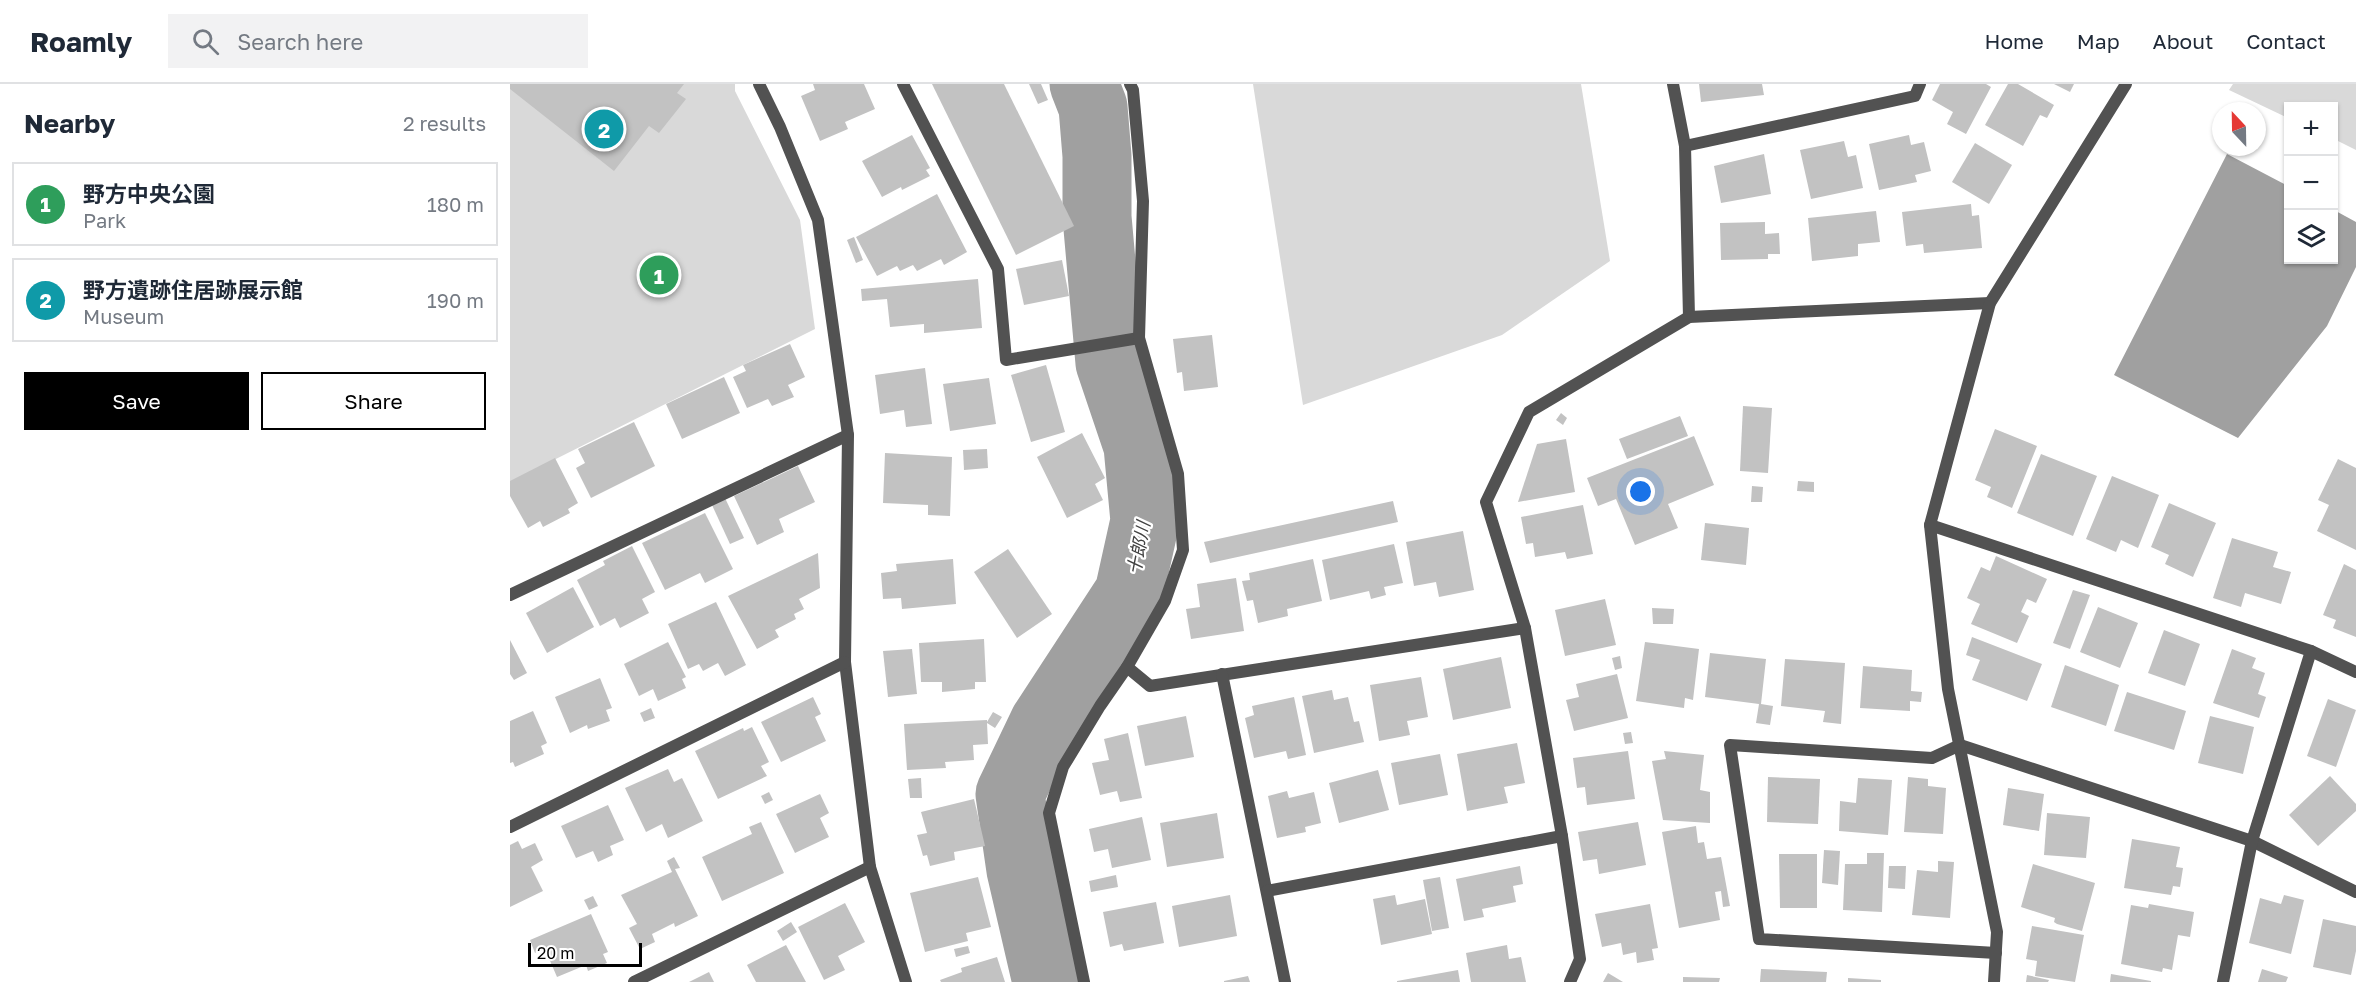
<!DOCTYPE html>
<html lang="en">
<head>
<meta charset="utf-8">
<style>
  :root { --surface:#fff; --page:#f2f2f3; --text:#1f2937; --muted:#747a83; --line:#e0e1e3; --accent:#000 }
  body { margin:0; font-family:"Golos Text","Noto Sans JP",sans-serif; background:var(--page); color:var(--text) }
  .controls { position:absolute; right:18px; top:18px; display:grid; overflow:hidden; border-radius:0px; box-shadow:0 2px 4px #0004 }
  .controls button { width:54px; height:54px; display:grid; place-items:center; padding:0; border:0; border-bottom:2px solid var(--line); background:var(--surface); color:var(--text); font:30px sans-serif }
  .compass { position:absolute; left:1702px; top:18px; width:54px; height:54px; border-radius:50%; background:var(--surface); box-shadow:0 2px 4px #0004; rotate:338deg }
  .scale { position:absolute; left:18px; bottom:15px; width:114px; box-sizing:border-box; padding-left:6px; border:3px solid #000; border-top:0; font-size:16px; line-height:21px; white-space:nowrap; color:#000; -webkit-text-stroke:4px #fff; paint-order:stroke }
  .you { position:absolute; left:1131px; top:408px; width:21px; height:21px; margin:-15px; border:4px solid #fff; border-radius:50%; background:#1a73e8; box-shadow:0 0 0 9px #1a73e833 }
  .badge { display:grid; place-items:center; width:39px; height:39px; border-radius:50%; background:var(--accent); color:#fff; font-size:20px; font-weight:700 }
  .pin { position:absolute; translate:-50% -50%; border:3px solid #fff; box-shadow:0 2px 6px #0006 }
  .list { margin:0; padding:0; list-style:none }
  h2 { display:flex; justify-content:space-between; align-items:center; height:78px; margin:0; padding:0 24px; font-size:26px }
  h2 small { font-size:20px; font-weight:400; color:var(--muted) }
  .list li { display:grid; grid-template-columns:39px 1fr auto; gap:18px; align-items:center; box-sizing:border-box; height:84px; margin:0 12px 12px; padding:0 12px; border:2px solid var(--line); border-radius:0px }
  .list b { display:block; font-size:22px; white-space:nowrap }
  .list p { margin:0; font-size:20px; white-space:nowrap; color:var(--muted) }
  .list em { font-size:20px; font-style:normal; color:var(--muted) }
  .actions { display:flex; gap:12px; padding:18px 24px }
  .actions a { flex:1; padding:14px 0; border:2px solid var(--accent); border-radius:0px; text-align:center; font-size:21px; color:var(--accent) }
  .actions .main { background:var(--accent); color:#fff }
  .icon { flex:none; width:33px; height:33px; fill:none; stroke:currentColor; stroke-width:2; stroke-linecap:round; stroke-linejoin:round }
  .map { position:relative; flex:none; width:1846px; height:898px; overflow:hidden }
  header { display:flex; align-items:center; gap:36px; box-sizing:border-box; height:84px; padding:0 30px; background:var(--surface); border-bottom:2px solid var(--line) }
  header strong { font-size:28px }
  nav { display:flex; gap:33px; margin-inline-start:auto; font-size:21px }
  .search { width:420px; height:54px; background:var(--page); display:flex; align-items:center; gap:15px; box-sizing:border-box; padding:0 21px; border-radius:0px; color:var(--muted); font-size:22px }
  main { display:flex }
  aside { flex:1; background:var(--surface) }
  .map>svg:first-child { display:block }
  .green { fill:#d9d9d9 }
  .water { fill:#a0a0a0 }
  .lines { fill:none; stroke-linecap:round; stroke-linejoin:round }
  .river { stroke:#a0a0a0; stroke-width:69 }
  .building { fill:#c2c2c2 }
  .minor { stroke:#525252; stroke-width:12 }
  .labels { text-anchor:middle; dominant-baseline:central; stroke-width:4.5; stroke-linejoin:round; paint-order:stroke }
  .water-label { font-size:18px; font-style:italic; fill:#414141; stroke:#fff }
</style>
</head>
<body>
<header>
<strong>Roamly</strong>
<div class="search"><svg class="icon" aria-label="search" viewBox="0 0 24 24"><circle cx="10" cy="10" r="6"/><path d="M15 15l6 6"/></svg>Search here</div>
<nav><a>Home</a><a>Map</a><a>About</a><a>Contact</a></nav>
</header>
<main>
<aside>
<h2>Nearby<small>2 results</small></h2>
<ul class="list">
<li><span class="badge" style="background:#2e9e5b">1</span><div><b>野方中央公園</b><p>Park</p></div><em>180 m</em></li>
<li><span class="badge" style="background:#0f9aa8">2</span><div><b>野方遺跡住居跡展示館</b><p>Museum</p></div><em>190 m</em></li>
</ul>
<div class="actions"><a class="main">Save</a><a>Share</a></div>
</aside>
<div class="map">
<svg width="1846" height="898" viewBox="0 0 1846 898">
  <rect width="100%" height="100%" fill="#fff"/>
  <g class="green">
    <polygon points="0,0 225,0 225,7 290,136 305,245 0,398"/>
    <polygon points="743,0 1071,0 1100,177 992,251 793,321"/>
    <polygon points="1723,0 1846,0 1846,66 1824,55 1824,22 1778,22 1778,34 1719,6"/>
  </g>
  <polygon class="water" points="1717,70 1778,102 1778,176 1824,176 1824,126 1846,138 1846,183 1817,242 1728,354 1604,291"/>
  <g class="lines">
    <polyline class="river" points="537,898 511,786 500,710 534,639 619,509 635,437 628,362 600,279 587,133 587,72 583,23 574,0"/>
  </g>
  <g class="building">
    <polygon points="0,0 174,0 167,9 176,15 149,49 139,42 104,87 0,5"/>
    <polygon points="303,0 354,0 365,25 335,38 338,45 310,57 291,12 305,6"/>
    <polygon points="422,0 494,0 564,142 506,171"/>
    <polygon points="519,0 531,0 538,16 528,20"/>
    <polygon points="1189,0 1252,0 1254,11 1191,18"/>
    <polygon points="1430,0 1476,0 1481,3 1456,50 1437,40 1443,28 1422,16"/>
    <polygon points="1498,0 1508,0 1544,21 1537,34 1530,31 1513,62 1475,41"/>
    <polygon points="1544,0 1564,0 1560,8"/>
    <polygon points="402,51 420,84 416,86 420,92 392,106 391,103 372,113 352,77"/>
    <polygon points="1399,51 1401,61 1414,58 1421,87 1405,91 1407,98 1369,106 1359,60"/>
    <polygon points="1334,57 1338,73 1346,71 1353,104 1301,115 1290,66"/>
    <polygon points="1465,59 1502,81 1479,120 1442,98"/>
    <polygon points="1254,70 1261,110 1211,119 1204,82"/>
    <polygon points="427,110 457,168 434,181 431,175 407,187 403,181 390,187 387,182 367,192 346,153"/>
    <polygon points="1461,120 1462,132 1469,131 1472,164 1414,169 1413,160 1396,162 1392,128"/>
    <polygon points="1366,127 1370,158 1348,160 1348,172 1302,177 1298,134"/>
    <polygon points="1255,138 1255,150 1269,149 1270,170 1258,170 1258,175 1211,176 1210,139"/>
    <polygon points="344,153 353,176 346,179 337,156"/>
    <polygon points="552,176 559,212 514,221 506,185"/>
    <polygon points="468,195 472,244 414,249 414,240 380,243 377,215 352,217 351,205"/>
    <polygon points="702,251 708,303 674,307 672,288 667,289 663,255"/>
    <polygon points="280,260 295,293 278,301 284,313 262,322 258,315 237,324 223,293 236,287 233,281"/>
    <polygon points="536,281 555,348 521,358 501,291"/>
    <polygon points="415,284 422,340 396,343 394,326 370,330 365,291"/>
    <polygon points="214,293 230,329 172,355 156,320"/>
    <polygon points="479,294 486,340 440,347 433,300"/>
    <polygon points="1233,322 1262,324 1258,389 1230,387"/>
    <polygon points="1051,329 1057,334 1053,341 1046,336"/>
    <polygon points="1170,332 1178,352 1117,375 1109,355"/>
    <polygon points="124,338 145,382 81,414 66,384 75,379 68,365"/>
    <polygon points="1485,345 1527,362 1502,424 1477,413 1481,403 1465,396"/>
    <polygon points="572,349 595,394 585,400 593,416 557,434 527,373"/>
    <polygon points="1184,352 1204,401 1158,420 1168,444 1125,461 1106,415 1088,422 1077,394"/>
    <polygon points="1056,355 1065,408 1008,418 1027,360"/>
    <polygon points="477,365 478,384 454,386 453,366"/>
    <polygon points="375,369 442,373 440,432 418,431 418,421 373,419"/>
    <polygon points="1531,370 1587,392 1563,452 1507,429"/>
    <polygon points="45,374 68,419 58,425 60,429 33,443 30,437 18,444 0,412 0,397"/>
    <polygon points="1828,375 1846,384 1846,466 1807,447 1819,421 1808,416"/>
    <polygon points="288,382 305,418 269,435 274,448 247,461 224,412"/>
    <polygon points="1602,392 1649,411 1628,464 1611,456 1606,468 1576,455"/>
    <polygon points="1288,397 1304,398 1304,408 1287,407"/>
    <polygon points="1242,402 1253,403 1252,418 1241,418"/>
    <polygon points="215,414 234,454 220,460 202,421"/>
    <polygon points="883,417 888,438 700,479 694,458"/>
    <polygon points="1659,419 1706,439 1683,493 1655,480 1659,471 1641,463"/>
    <polygon points="1073,421 1083,470 1057,475 1055,468 1025,473 1023,459 1016,460 1011,433"/>
    <polygon points="195,429 223,485 195,499 190,489 155,506 132,459"/>
    <polygon points="1195,439 1239,444 1236,481 1191,476"/>
    <polygon points="953,447 964,506 929,513 926,498 904,502 896,458"/>
    <polygon points="1722,454 1768,468 1763,483 1781,488 1771,520 1735,509 1731,523 1703,514"/>
    <polygon points="884,460 893,499 874,503 876,511 861,515 859,507 820,516 812,476"/>
    <polygon points="122,462 145,508 132,515 139,529 110,544 105,534 90,542 67,496 95,481 93,477"/>
    <polygon points="498,465 542,530 507,554 464,488"/>
    <polygon points="308,469 310,504 289,515 294,525 284,530 286,535 265,546 269,553 247,565 218,512"/>
    <polygon points="1486,472 1537,495 1526,519 1517,515 1511,528 1519,532 1507,559 1461,540 1470,520 1457,514 1471,483 1480,487"/>
    <polygon points="443,475 446,520 392,525 391,514 373,515 371,489 387,487 386,480"/>
    <polygon points="803,475 812,517 777,525 778,532 748,539 743,516 737,517 732,497 740,496 739,489"/>
    <polygon points="1834,480 1846,486 1846,553 1823,544 1826,536 1813,531"/>
    <polygon points="726,494 734,547 681,555 676,525 690,523 687,500"/>
    <polygon points="63,503 84,543 37,569 16,529"/>
    <polygon points="1563,506 1580,511 1560,565 1543,559"/>
    <polygon points="1095,515 1106,561 1055,572 1045,526"/>
    <polygon points="206,518 236,581 215,592 208,579 193,587 189,580 178,585 158,540"/>
    <polygon points="1588,523 1628,539 1610,584 1570,568"/>
    <polygon points="1142,524 1164,525 1163,540 1143,540"/>
    <polygon points="1654,546 1690,560 1675,602 1638,589"/>
    <polygon points="1462,553 1532,580 1517,617 1462,596 1470,576 1456,571"/>
    <polygon points="474,555 476,598 465,598 465,605 432,608 432,598 411,598 409,559"/>
    <polygon points="0,556 17,589 4,596 0,590"/>
    <polygon points="158,558 176,593 172,595 176,604 148,617 143,605 129,612 114,580"/>
    <polygon points="1135,558 1189,565 1183,616 1175,614 1174,624 1126,617"/>
    <polygon points="402,565 407,610 378,613 373,567"/>
    <polygon points="1722,565 1746,574 1742,584 1755,589 1748,610 1756,613 1749,634 1703,619"/>
    <polygon points="1200,569 1256,575 1251,620 1263,622 1260,641 1246,639 1249,620 1195,613"/>
    <polygon points="1110,572 1112,584 1105,586 1102,574"/>
    <polygon points="991,573 1001,624 943,636 933,585"/>
    <polygon points="1275,575 1335,579 1331,640 1313,638 1315,627 1271,622"/>
    <polygon points="1555,581 1609,601 1596,642 1541,623"/>
    <polygon points="1353,582 1402,586 1401,607 1412,608 1411,618 1400,617 1400,627 1350,624"/>
    <polygon points="1107,590 1118,634 1064,647 1056,616 1069,613 1066,600"/>
    <polygon points="911,593 918,633 897,637 900,651 869,657 860,601"/>
    <polygon points="90,594 102,624 96,626 100,637 78,645 77,641 60,649 45,613"/>
    <polygon points="822,606 824,616 838,613 844,638 849,637 854,658 804,669 792,612"/>
    <polygon points="1617,608 1676,627 1664,666 1604,647"/>
    <polygon points="303,613 311,630 305,633 316,657 271,678 251,638"/>
    <polygon points="784,613 796,671 778,675 776,667 744,674 735,634 744,631 742,622"/>
    <polygon points="1818,615 1846,626 1826,683 1797,672"/>
    <polygon points="141,624 145,634 134,638 130,629"/>
    <polygon points="23,627 37,659 31,662 34,670 5,683 3,678 0,679 0,637"/>
    <polygon points="483,628 492,633 485,644 477,639 478,660 463,661 464,676 435,678 436,684 397,686 394,640 477,636 477,638"/>
    <polygon points="676,632 684,673 635,682 627,642"/>
    <polygon points="1700,632 1744,643 1733,690 1688,679"/>
    <polygon points="242,643 259,678 251,682 257,692 208,715 185,667 233,644 234,647"/>
    <polygon points="1121,648 1123,659 1115,660 1113,649"/>
    <polygon points="618,649 632,714 610,718 607,707 590,711 582,679 599,676 594,655"/>
    <polygon points="1007,659 1015,699 994,703 998,719 957,727 947,670"/>
    <polygon points="1118,667 1125,715 1077,721 1075,703 1067,704 1063,674"/>
    <polygon points="1154,667 1194,671 1190,706 1200,708 1200,739 1153,736 1142,677 1156,675"/>
    <polygon points="930,670 938,711 889,721 881,679"/>
    <polygon points="158,685 164,698 172,694 193,737 158,754 152,740 136,748 115,704"/>
    <polygon points="868,686 879,726 829,739 819,699"/>
    <polygon points="1820,692 1846,720 1846,727 1808,762 1779,731"/>
    <polygon points="1258,693 1310,695 1308,740 1257,738"/>
    <polygon points="1398,693 1418,695 1418,702 1436,704 1433,750 1394,748"/>
    <polygon points="411,694 412,714 400,714 398,695"/>
    <polygon points="1348,694 1382,696 1378,751 1329,747 1330,717 1346,719"/>
    <polygon points="1498,704 1534,710 1529,747 1493,741"/>
    <polygon points="777,707 779,714 804,708 811,739 795,743 796,748 767,754 758,712"/>
    <polygon points="259,708 263,716 255,720 251,712"/>
    <polygon points="310,710 319,729 310,734 319,753 285,769 266,730"/>
    <polygon points="464,715 475,762 444,768 445,776 420,782 417,771 413,772 407,751 417,749 411,728"/>
    <polygon points="98,721 114,756 100,762 103,771 88,778 83,767 66,774 51,742"/>
    <polygon points="707,729 714,774 657,783 650,739"/>
    <polygon points="1537,729 1580,733 1576,774 1534,771"/>
    <polygon points="632,733 641,776 602,784 598,765 584,768 579,745"/>
    <polygon points="251,738 274,789 212,817 192,773 242,750 239,743"/>
    <polygon points="1128,738 1136,781 1089,790 1087,775 1073,777 1068,748"/>
    <polygon points="1186,742 1188,759 1194,758 1197,775 1211,773 1220,822 1213,823 1211,807 1205,808 1210,836 1169,844 1152,748"/>
    <polygon points="1622,755 1670,763 1666,783 1673,784 1670,803 1663,802 1661,811 1614,804"/>
    <polygon points="8,757 12,765 25,759 33,776 21,783 33,807 0,823 0,761"/>
    <polygon points="1314,766 1330,767 1328,801 1312,799"/>
    <polygon points="1357,769 1374,769 1372,828 1333,826 1335,780 1357,780"/>
    <polygon points="1269,770 1307,770 1307,824 1270,824"/>
    <polygon points="164,773 170,784 165,785 188,832 165,843 164,839 142,850 145,858 130,865 119,844 127,840 111,811 162,788 157,777"/>
    <polygon points="1428,777 1444,778 1440,834 1402,831 1407,786 1428,788"/>
    <polygon points="1523,780 1585,799 1572,847 1547,840 1544,838 1545,834 1511,823"/>
    <polygon points="1010,782 1013,800 1003,802 1006,818 972,825 974,833 954,837 946,795"/>
    <polygon points="1379,782 1396,782 1395,805 1378,804"/>
    <polygon points="606,791 608,803 581,808 579,797"/>
    <polygon points="468,793 481,843 456,849 458,857 415,868 400,809"/>
    <polygon points="930,793 939,844 922,847 913,796"/>
    <polygon points="720,811 727,852 669,863 662,822"/>
    <polygon points="885,811 887,821 915,815 922,850 871,861 863,815"/>
    <polygon points="1774,811 1794,816 1781,870 1739,859 1750,814 1771,820"/>
    <polygon points="83,812 88,822 79,826 74,816"/>
    <polygon points="646,818 654,859 614,867 612,860 600,863 593,828"/>
    <polygon points="335,819 355,858 328,872 335,886 314,896 288,843"/>
    <polygon points="1140,820 1148,864 1142,865 1144,876 1127,879 1126,868 1113,871 1111,859 1092,863 1085,830"/>
    <polygon points="1639,820 1684,828 1680,853 1668,851 1662,886 1653,884 1652,888 1611,880 1621,821 1638,824"/>
    <polygon points="81,830 98,868 93,870 97,879 78,887 76,881 47,893 35,865 25,869 20,856"/>
    <polygon points="1813,835 1846,842 1846,867 1841,891 1803,883"/>
    <polygon points="281,838 287,848 273,857 267,847"/>
    <polygon points="1522,842 1574,851 1565,898 1525,892 1527,877 1516,875"/>
    <polygon points="276,861 296,898 246,898 237,881"/>
    <polygon points="997,861 999,875 1011,873 1016,898 961,898 956,869"/>
    <polygon points="458,862 460,869 446,873 444,865"/>
    <polygon points="487,873 495,898 431,898 430,896 452,888 451,884"/>
    <polygon points="1251,885 1317,888 1316,898 1250,898"/>
    <polygon points="1752,885 1778,893 1776,898 1748,898"/>
    <polygon points="948,886 950,898 887,898 887,897"/>
    <polygon points="199,888 204,898 179,898"/>
    <polygon points="1098,889 1113,898 1093,898"/>
    <polygon points="1601,890 1641,897 1641,898 1600,898"/>
    <polygon points="1517,891 1539,896 1538,898 1516,898"/>
    <polygon points="738,892 740,898 714,898 714,897"/>
    <polygon points="1173,893 1210,894 1209,898 1173,898"/>
    <polygon points="1338,894 1371,896 1371,898 1338,898"/>
  </g>
  <g class="lines">
    <g class="minor">
      <polyline points="249,0 270,43 308,136 338,351 335,578 360,783 396,898"/>
      <polyline points="393,0 488,185 496,276 629,254"/>
      <polyline points="1163,0 1175,62 1179,233"/>
      <polyline points="1175,62 1405,12 1410,0"/>
      <polyline points="1420,441 1801,567 1846,588"/>
      <polyline points="0,511 338,351"/>
      <polyline points="617,583 640,602 1015,544"/>
      <polyline points="712,590 775,898"/>
      <polyline points="0,743 335,578"/>
      <polyline points="757,807 1052,752"/>
      <polyline points="1486,869 1249,855 1220,661 1422,674 1450,661 1742,757 1846,808"/>
      <polyline points="124,898 360,783"/>
      <polyline points="574,898 539,729 553,683 590,622 617,583 655,517 673,466 668,390 629,254 633,117 623,6 620,0"/>
      <polyline points="1060,898 1070,875 1052,752 1015,544 976,418 1019,328 1179,233 1480,219"/>
      <polyline points="1484,898 1487,848 1438,605 1420,441 1480,219 1616,0"/>
      <polyline points="1713,898 1742,757 1801,567"/>
    </g>
  </g>
  <g class="labels">
    <g class="water-label">
      <text transform="translate(628 464) rotate(-79)">十郎川</text>
    </g>
  </g>
</svg>
<div class="controls">
<button>+</button>
<button>−</button>
<button><svg class="icon" aria-label="layers" viewBox="0 0 24 24"><path d="M12 4l9 5-9 5-9-5zM3 14l9 5 9-5"/></svg></button>
</div>
<svg class="compass" viewBox="-18 -18 36 36"><path d="M0-13l5 13h-10z" fill="#e53935"/><path d="M0 13l5-13h-10z" fill="#747a83"/></svg>
<div class="scale">20 m</div>
<div class="you"></div>
<div class="pin badge" style="left:149px;top:191px;background:#2e9e5b">1</div>
<div class="pin badge" style="left:94px;top:45px;background:#0f9aa8">2</div>
</div>
</main>
</body>
</html>
